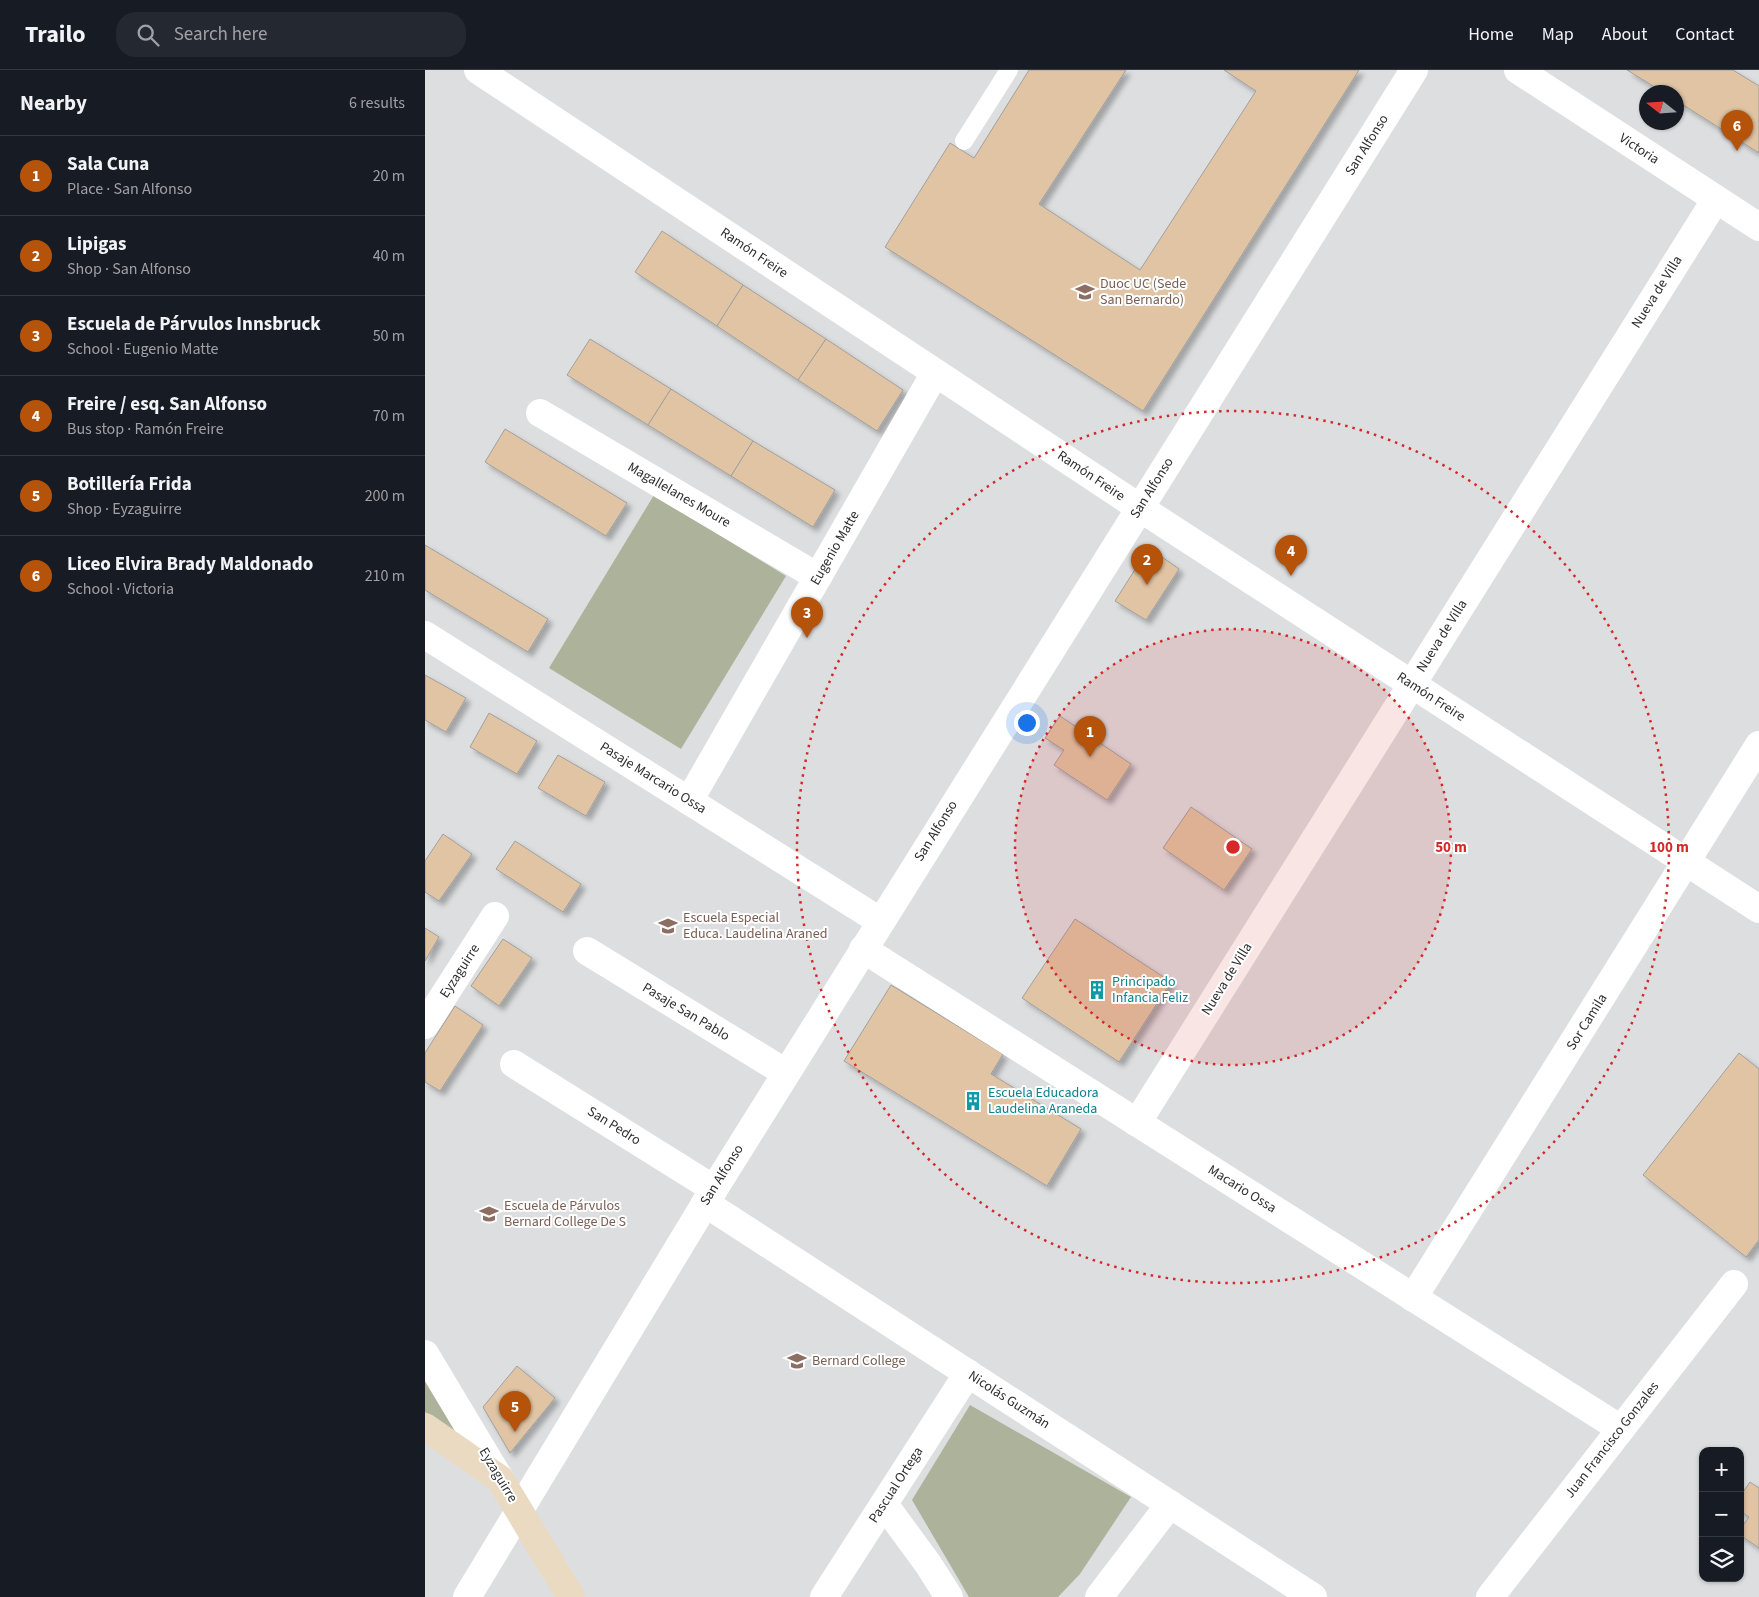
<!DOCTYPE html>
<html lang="en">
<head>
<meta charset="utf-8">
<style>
  :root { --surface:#171b24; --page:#242831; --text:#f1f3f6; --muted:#9ea1a6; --line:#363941; --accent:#b45309 }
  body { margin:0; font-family:"Source Sans 3",sans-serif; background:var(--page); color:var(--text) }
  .controls { position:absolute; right:15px; bottom:15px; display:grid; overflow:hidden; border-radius:10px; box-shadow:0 1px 4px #0004 }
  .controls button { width:45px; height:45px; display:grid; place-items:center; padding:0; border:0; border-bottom:1px solid var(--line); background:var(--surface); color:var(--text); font:25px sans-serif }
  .compass { position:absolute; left:1214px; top:15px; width:45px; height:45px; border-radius:50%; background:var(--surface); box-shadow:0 1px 4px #0004; rotate:287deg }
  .you { position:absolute; left:601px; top:652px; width:18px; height:18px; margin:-12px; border:4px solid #fff; border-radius:50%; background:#1a73e8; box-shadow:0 0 0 8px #1a73e833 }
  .badge { display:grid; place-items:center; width:32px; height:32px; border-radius:50%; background:var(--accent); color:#fff; font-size:16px; font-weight:700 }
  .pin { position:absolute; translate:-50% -41px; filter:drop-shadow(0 1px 2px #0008) }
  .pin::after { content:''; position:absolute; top:26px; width:18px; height:15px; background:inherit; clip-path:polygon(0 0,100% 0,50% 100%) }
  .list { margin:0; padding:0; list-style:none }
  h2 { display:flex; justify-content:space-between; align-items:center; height:65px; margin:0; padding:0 20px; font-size:21px }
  h2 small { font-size:16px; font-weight:400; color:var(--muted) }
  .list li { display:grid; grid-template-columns:32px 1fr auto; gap:15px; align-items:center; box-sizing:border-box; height:80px; padding:0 20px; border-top:1px solid var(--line) }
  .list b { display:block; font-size:19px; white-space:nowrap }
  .list p { margin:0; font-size:16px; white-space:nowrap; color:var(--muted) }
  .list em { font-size:16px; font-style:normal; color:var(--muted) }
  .icon { flex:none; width:28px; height:28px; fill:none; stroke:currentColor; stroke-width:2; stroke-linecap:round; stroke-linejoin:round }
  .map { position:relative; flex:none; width:1334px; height:1527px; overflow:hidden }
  header { display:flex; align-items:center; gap:30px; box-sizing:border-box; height:70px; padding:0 25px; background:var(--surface); border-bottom:1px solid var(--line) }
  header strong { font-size:24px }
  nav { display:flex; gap:28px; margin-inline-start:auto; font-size:18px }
  .search { width:350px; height:45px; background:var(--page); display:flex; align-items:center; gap:12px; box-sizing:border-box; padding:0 18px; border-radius:20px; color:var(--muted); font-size:19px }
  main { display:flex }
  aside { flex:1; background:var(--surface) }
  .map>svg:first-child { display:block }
  .green { fill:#adb39a }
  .building { fill:#e0c4a4; stroke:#a1a09e; filter:url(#shadow) }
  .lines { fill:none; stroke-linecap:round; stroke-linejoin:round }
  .service { stroke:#fff; stroke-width:18 }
  .minor { stroke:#fff; stroke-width:28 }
  .tertiary { stroke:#fff; stroke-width:28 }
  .secondary { stroke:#eadac2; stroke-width:28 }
  .ring { fill:none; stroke:#d62828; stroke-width:2.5; stroke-dasharray:2.5 5 }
  .labels { text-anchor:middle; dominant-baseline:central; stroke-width:4; stroke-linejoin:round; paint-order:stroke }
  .street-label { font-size:14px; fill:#2f2f30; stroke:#fff }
  .education-label { font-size:14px; fill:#785e54; stroke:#fff; text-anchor:start }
  .culture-label { font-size:14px; fill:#0d838f; stroke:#fff; text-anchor:start }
  .centre { fill:#d62828; stroke:#fff; stroke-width:2.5 }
  .ring-label { font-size:15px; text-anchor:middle; font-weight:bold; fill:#d62828; stroke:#fff; stroke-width:4; stroke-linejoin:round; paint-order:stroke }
</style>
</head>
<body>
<header>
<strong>Trailo</strong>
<div class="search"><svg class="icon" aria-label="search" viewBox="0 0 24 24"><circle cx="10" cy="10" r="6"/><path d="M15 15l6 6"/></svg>Search here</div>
<nav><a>Home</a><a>Map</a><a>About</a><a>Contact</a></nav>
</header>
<main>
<aside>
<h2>Nearby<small>6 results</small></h2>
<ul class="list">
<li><span class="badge">1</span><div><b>Sala Cuna</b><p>Place · San Alfonso</p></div><em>20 m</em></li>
<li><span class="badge">2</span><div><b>Lipigas</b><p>Shop · San Alfonso</p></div><em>40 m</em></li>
<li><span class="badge">3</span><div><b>Escuela de Párvulos Innsbruck</b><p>School · Eugenio Matte</p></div><em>50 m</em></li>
<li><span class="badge">4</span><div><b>Freire / esq. San Alfonso</b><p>Bus stop · Ramón Freire</p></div><em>70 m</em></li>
<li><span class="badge">5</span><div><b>Botillería Frida</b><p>Shop · Eyzaguirre</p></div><em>200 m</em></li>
<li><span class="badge">6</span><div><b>Liceo Elvira Brady Maldonado</b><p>School · Victoria</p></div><em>210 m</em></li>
</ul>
</aside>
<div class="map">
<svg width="1334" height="1527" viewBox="0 0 1334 1527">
  <defs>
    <filter id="shadow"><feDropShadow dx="4.5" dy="4.5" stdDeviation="2.5" flood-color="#0004"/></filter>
  </defs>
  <rect width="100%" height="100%" fill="#dddee0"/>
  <g class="green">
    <polygon points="229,425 361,506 256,679 124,598"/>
    <polygon points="0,1297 42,1370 0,1342"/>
    <polygon points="545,1335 706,1427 655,1504 633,1527 544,1527 487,1430"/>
  </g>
  <g class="building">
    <polygon points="604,0 701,0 614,134 715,200 831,21 799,0 934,0 718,341 460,177 525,73 549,88"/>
    <polygon points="1202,0 1308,0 1334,16 1334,83 1252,31 1252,22 1238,22"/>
    <polygon points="237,161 318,215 292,256 210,202"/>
    <polygon points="318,215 401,269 373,310 292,256"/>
    <polygon points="165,269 246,319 223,355 142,305"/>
    <polygon points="401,269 478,320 452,361 373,310"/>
    <polygon points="246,319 328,371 306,406 223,355"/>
    <polygon points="80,359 202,433 181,466 60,392"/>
    <polygon points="328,371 410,420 388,457 306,406"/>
    <polygon points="0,475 123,549 103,582 0,520"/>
    <polygon points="734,485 754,499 721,550 690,531 716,490"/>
    <polygon points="0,605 41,628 21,662 0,650"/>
    <polygon points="64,643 112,671 92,704 45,677"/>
    <polygon points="635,646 706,694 682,730 629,695 639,680 620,668"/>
    <polygon points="133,685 180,712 161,746 113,718"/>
    <polygon points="766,737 827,779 799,820 738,778"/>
    <polygon points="18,764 47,784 14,831 0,822 0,791"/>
    <polygon points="90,771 156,814 138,842 71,799"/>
    <polygon points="650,849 746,912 694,992 597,928"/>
    <polygon points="0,858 14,867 0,891"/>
    <polygon points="78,869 107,888 74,936 46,916"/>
    <polygon points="466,915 578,984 566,1004 656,1059 622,1116 419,991"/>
    <polygon points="30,936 58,955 15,1021 0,1012 0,983"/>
    <polygon points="1314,983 1334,999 1334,1170 1321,1187 1218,1105"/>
    <polygon points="92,1296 130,1328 85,1383 58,1337"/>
    <polygon points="1325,1412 1334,1418 1334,1478 1315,1465 1315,1459 1324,1447 1315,1441 1315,1426"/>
  </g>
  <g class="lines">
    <polyline class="service" points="539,71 584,0"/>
    <g class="minor">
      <polyline points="115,343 393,507"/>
      <polyline points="0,565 455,851"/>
      <polyline points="264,731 510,303"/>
      <polyline points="438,879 1196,1359"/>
      <polyline points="162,881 361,1003"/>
      <polyline points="0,955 70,846"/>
      <polyline points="89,994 289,1119"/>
      <polyline points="712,1053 1291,129"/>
      <polyline points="280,1133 888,1527"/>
      <polyline points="988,1228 1334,675"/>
      <polyline points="459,1434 503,1494 524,1527"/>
      <polyline points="399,1527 543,1303"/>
      <polyline points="674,1527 745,1434"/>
      <polyline points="1065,1527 1309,1214"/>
    </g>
    <g class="tertiary">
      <polyline points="53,0 715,438 1334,839"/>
      <polyline points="1093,0 1334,157"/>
      <polyline points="0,1284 75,1409"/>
      <polyline points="42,1527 289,1119 989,0"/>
    </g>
    <polyline class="secondary" points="0,1357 75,1409 146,1527"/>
  </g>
  <circle cx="808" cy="777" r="218" fill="#d62828" fill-opacity=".12"/>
  <g class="ring">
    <circle cx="808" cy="777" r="218"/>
    <circle cx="808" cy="777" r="436"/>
  </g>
  <defs>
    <g id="university-bare" transform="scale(1.5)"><path d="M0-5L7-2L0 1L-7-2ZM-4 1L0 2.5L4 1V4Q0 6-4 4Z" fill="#8d6e63" stroke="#fff" stroke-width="2.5" paint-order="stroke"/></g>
    <g id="school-bare" transform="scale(1.5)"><path d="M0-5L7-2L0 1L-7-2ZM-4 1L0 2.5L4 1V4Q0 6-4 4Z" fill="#8d6e63" stroke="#fff" stroke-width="2.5" paint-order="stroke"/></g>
    <g id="building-bare" transform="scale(1.5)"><path d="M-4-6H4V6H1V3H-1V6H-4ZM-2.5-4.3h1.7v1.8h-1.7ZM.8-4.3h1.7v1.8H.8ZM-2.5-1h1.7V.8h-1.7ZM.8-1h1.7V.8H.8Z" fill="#0f9aa8" stroke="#fff" stroke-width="2.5" paint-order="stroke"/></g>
  </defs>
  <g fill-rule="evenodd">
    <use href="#university-bare" x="660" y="222"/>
    <use href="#school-bare" x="243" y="856"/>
    <use href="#building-bare" x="672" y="920"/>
    <use href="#building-bare" x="548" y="1031"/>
    <use href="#school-bare" x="64" y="1144"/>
    <use href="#school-bare" x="372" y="1291"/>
  </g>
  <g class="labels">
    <g class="street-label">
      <text transform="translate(942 75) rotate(-58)">San Alfonso</text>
      <text transform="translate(1214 79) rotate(33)">Victoria</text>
      <text transform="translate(329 183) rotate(34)">Ramón Freire</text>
      <text transform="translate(1232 222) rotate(-58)">Nueva de Villa</text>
      <text transform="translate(666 406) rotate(34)">Ramón Freire</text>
      <text transform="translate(727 418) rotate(-58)">San Alfonso</text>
      <text transform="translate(254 425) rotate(30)">Magallelanes Moure</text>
      <text transform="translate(410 478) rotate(-60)">Eugenio Matte</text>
      <text transform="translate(1017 566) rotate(-58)">Nueva de Villa</text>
      <text transform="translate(1006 627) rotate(33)">Ramón Freire</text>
      <text transform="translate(228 708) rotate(32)">Pasaje Marcario Ossa</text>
      <text transform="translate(511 761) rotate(-58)">San Alfonso</text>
      <text transform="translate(35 901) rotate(-57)">Eyzaguirre</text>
      <text transform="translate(802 909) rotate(-58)">Nueva de Villa</text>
      <text transform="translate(261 942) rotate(31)">Pasaje San Pablo</text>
      <text transform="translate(1162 952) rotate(-58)">Sor Camila</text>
      <text transform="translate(189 1056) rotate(32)">San Pedro</text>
      <text transform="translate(297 1105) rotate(-58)">San Alfonso</text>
      <text transform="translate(817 1119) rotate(32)">Macario Ossa</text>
      <text transform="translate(584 1330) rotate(33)">Nicolás Guzmán</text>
      <text transform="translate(1187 1370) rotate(-52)">Juan Francisco Gonzales</text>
      <text transform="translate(73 1405) rotate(59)">Eyzaguirre</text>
      <text transform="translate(471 1415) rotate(-57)">Pascual Ortega</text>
    </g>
    <g class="education-label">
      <text x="675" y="214">Duoc UC (Sede<tspan x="675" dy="16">San Bernardo)</tspan></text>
      <text x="258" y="848">Escuela Especial<tspan x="258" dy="16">Educa. Laudelina Araned</tspan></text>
      <text x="79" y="1136">Escuela de Párvulos<tspan x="79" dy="16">Bernard College De S</tspan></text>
      <text x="387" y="1291">Bernard College</text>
    </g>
    <g class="culture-label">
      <text x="687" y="912">Principado<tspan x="687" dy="16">Infancia Feliz</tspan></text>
      <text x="563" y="1023">Escuela Educadora<tspan x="563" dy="16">Laudelina Araneda</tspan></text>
    </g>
  </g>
  <circle cx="808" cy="777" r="8" class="centre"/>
  <g class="ring-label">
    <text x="1026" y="782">50 m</text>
    <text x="1244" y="782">100 m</text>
  </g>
</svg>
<div class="controls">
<button>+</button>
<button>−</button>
<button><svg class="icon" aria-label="layers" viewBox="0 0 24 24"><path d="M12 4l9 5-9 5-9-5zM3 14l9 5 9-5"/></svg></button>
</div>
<svg class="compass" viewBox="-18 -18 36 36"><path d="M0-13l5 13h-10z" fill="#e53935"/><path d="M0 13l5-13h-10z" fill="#9ea1a6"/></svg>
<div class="you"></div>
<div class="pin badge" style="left:665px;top:687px">1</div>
<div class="pin badge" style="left:722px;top:515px">2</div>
<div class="pin badge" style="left:382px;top:568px">3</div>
<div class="pin badge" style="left:866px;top:506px">4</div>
<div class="pin badge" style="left:90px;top:1362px">5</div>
<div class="pin badge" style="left:1312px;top:81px">6</div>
</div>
</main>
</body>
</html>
